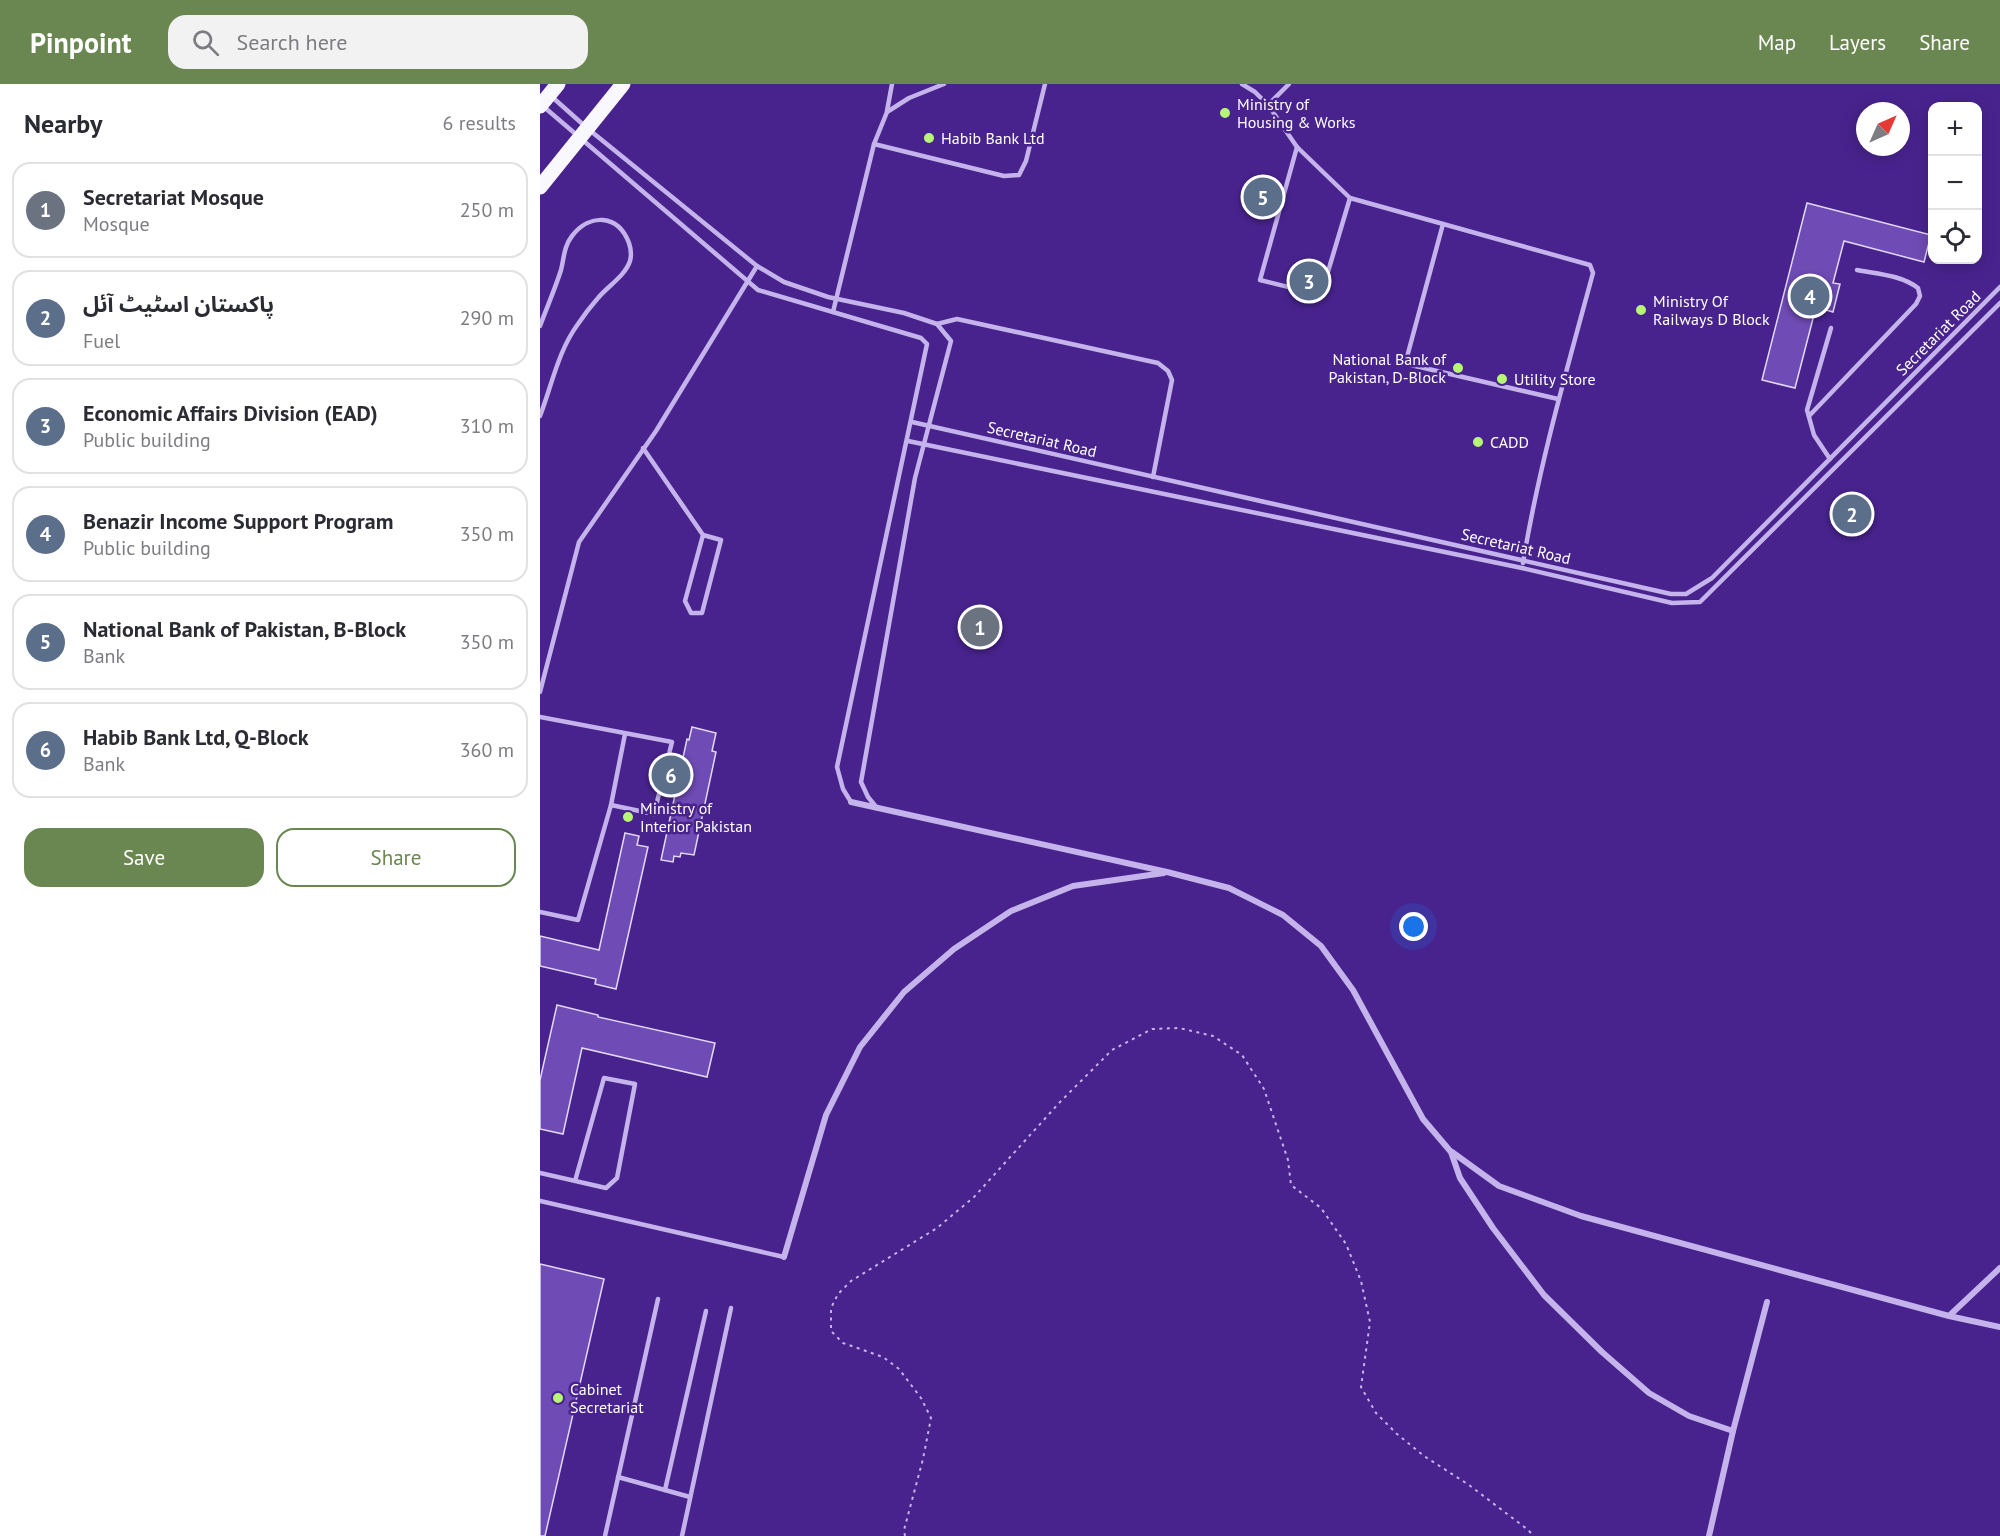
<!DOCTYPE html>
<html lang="en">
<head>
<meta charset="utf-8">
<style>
  :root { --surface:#fff; --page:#f2f2f3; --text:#2b2b33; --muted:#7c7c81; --line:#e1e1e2; --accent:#6a8751 }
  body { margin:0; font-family:"PT Sans","Noto Sans Arabic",sans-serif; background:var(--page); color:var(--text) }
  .controls { position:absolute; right:18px; top:18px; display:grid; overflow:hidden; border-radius:12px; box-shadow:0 3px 15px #0003 }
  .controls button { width:54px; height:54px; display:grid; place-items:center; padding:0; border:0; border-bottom:2px solid var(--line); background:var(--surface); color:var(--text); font:30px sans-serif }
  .compass { position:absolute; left:1316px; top:18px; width:54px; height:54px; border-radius:50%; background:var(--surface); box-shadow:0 3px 15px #0003; rotate:45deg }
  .you { position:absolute; left:874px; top:843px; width:21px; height:21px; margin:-15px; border:4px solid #fff; border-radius:50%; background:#1a73e8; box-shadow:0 0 0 9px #1a73e833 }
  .badge { display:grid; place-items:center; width:39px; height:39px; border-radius:50%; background:var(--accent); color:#fff; font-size:20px; font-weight:700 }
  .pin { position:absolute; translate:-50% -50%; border:3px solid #fff; box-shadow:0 2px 6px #0006 }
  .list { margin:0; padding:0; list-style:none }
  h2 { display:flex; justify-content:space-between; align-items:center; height:78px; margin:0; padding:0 24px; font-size:26px }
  h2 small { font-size:20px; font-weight:400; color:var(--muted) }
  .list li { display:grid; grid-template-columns:39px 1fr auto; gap:18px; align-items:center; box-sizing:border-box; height:96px; margin:0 12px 12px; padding:0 12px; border:2px solid var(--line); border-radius:18px }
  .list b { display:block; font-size:22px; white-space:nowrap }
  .list p { margin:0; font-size:20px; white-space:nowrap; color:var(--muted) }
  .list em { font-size:20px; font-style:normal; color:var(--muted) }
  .actions { display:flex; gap:12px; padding:18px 24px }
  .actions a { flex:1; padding:14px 0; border:2px solid var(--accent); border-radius:18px; text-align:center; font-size:21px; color:var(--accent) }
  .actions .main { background:var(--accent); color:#fff }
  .icon { flex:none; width:33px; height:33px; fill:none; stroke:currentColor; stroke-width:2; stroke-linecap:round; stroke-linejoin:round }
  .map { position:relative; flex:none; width:1460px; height:1452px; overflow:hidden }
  header { display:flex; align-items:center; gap:36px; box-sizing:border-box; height:84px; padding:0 30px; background:var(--accent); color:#fff }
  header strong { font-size:28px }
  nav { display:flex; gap:33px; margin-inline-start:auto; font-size:21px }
  .search { width:420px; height:54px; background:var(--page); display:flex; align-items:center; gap:15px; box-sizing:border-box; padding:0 21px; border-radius:18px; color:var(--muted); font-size:22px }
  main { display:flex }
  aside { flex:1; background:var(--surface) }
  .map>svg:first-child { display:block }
  .building { fill:#6f4bb5; stroke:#e2d8f9; stroke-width:1.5 }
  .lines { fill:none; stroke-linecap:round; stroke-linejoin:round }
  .path { stroke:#c5b3ec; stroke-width:2; stroke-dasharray:3 4.5; stroke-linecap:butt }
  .lane { stroke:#c5b3ec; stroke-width:4.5 }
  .street { stroke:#c5b3ec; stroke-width:6 }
  .primary { stroke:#faf8ff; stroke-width:15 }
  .poi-dot { fill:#b7f775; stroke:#48238e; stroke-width:2 }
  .labels { text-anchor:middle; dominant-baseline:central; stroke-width:5; stroke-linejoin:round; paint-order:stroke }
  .poi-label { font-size:16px; fill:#fff; stroke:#48238e; text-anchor:start }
  .street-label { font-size:16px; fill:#fff; stroke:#48238e }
</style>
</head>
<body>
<header>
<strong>Pinpoint</strong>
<div class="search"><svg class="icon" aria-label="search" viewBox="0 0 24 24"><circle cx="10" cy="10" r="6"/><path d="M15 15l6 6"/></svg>Search here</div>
<nav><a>Map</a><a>Layers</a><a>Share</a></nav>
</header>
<main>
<aside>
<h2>Nearby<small>6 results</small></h2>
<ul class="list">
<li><span class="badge" style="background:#6b7280">1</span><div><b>Secretariat Mosque</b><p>Mosque</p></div><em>250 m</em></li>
<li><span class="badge" style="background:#5c6f8a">2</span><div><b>پاکستان اسٹیٹ آئل</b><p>Fuel</p></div><em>290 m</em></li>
<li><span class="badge" style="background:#5c6f8a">3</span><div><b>Economic Affairs Division (EAD)</b><p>Public building</p></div><em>310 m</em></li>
<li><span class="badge" style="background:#5c6f8a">4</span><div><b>Benazir Income Support Program</b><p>Public building</p></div><em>350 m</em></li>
<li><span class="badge" style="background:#5c6f8a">5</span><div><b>National Bank of Pakistan, B-Block</b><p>Bank</p></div><em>350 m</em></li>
<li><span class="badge" style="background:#5c6f8a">6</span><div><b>Habib Bank Ltd, Q-Block</b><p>Bank</p></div><em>360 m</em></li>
</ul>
<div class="actions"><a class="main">Save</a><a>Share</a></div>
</aside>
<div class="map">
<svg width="1460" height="1452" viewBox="0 0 1460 1452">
  <rect width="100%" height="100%" fill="#48238e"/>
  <g class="building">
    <polygon points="1267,119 1391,151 1384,178 1304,157 1293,199 1300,200 1293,228 1276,223 1255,304 1222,296"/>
    <polygon points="152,643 176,649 172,667 176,668 154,771 141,769 140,773 134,772 133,778 121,776 147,655 149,656"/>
    <polygon points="85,749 99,752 97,761 108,763 76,905 55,900 56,895 0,882 0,852 59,866"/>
    <polygon points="17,921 58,931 58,933 175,959 167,993 42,964 23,1050 0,1045 0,996"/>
    <polygon points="0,1180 64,1195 5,1452 0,1452"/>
  </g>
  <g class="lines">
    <polyline class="path" points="365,1452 364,1446 383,1375 391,1334 381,1314 359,1285 343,1273 303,1259 291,1247 291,1224 298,1210 311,1197 397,1144 434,1113 520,1018 572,966 612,945 639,944 673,952 702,971 724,1005 748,1076 751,1101 781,1124 806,1160 821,1197 830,1238 821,1303 836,1329 857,1350 884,1372 929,1401 987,1445 994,1452"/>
    <g class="lane">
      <path d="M702 0 715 8 728 21 757 63 810 114 1050 181 1053 189C1027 285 999 381 983 479"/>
      <polyline points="11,12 47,44 217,182 244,198 288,213 364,229 397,240 411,257 375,394 321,698 328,713 337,724"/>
      <polyline points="728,21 749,0"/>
      <polyline points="4,23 218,206 381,254 387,260 297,683 303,705 311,718"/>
      <polyline points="347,27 352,0"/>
      <polyline points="334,60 464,92 479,91 486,77 505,0"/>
      <polyline points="757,63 720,196 781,211 810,114"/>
      <polyline points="903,140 867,273 871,281 1018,315"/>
      <polyline points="293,228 334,60 347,28 369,14 404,0"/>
      <polyline points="397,240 417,235 618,279 628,287 632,296 613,393"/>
      <path d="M0 242C7 223 15 205 21 186 24 174 24 162 32 152 50 129 78 130 89 159 91 165 92 170 90 177 85 192 68 202 58 214 51 222 44 231 38 240 18 267 12 301 0 332"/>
      <path d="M1269 332 1376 220 1380 212 1378 204C1361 191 1338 190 1317 186"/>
      <polyline points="372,338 1131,510 1146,510 1172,494 1460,203"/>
      <polyline points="368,357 982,484 1132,519 1160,518 1460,219"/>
      <polyline points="103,364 163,451 145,517 151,529 162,529 181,456 163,451"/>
      <polyline points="1290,375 1274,351 1267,326 1291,244"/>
      <polyline points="0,608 39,458 116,347 217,182"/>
      <polyline points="0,633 132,658 114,730 71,721 38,836 0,828"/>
      <polyline points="71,721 85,650"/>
      <polyline points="0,1089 66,1104 77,1094 95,1000 64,994 35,1097"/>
      <polyline points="0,1117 244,1173"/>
      <polyline points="78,1393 150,1413"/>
      <polyline points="125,1406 166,1227"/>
      <polyline points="65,1452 118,1215"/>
      <polyline points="142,1452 191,1224"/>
    </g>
    <g class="street">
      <polyline points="311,718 627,788 689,804 743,831 781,862 813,906 883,1035 911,1068 920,1094 953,1144 1004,1211 1062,1268 1109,1309 1149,1332 1193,1347 1169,1452"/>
      <polyline points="912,1068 959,1102 1041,1132 1409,1232 1460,1184"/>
      <polyline points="244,1173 286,1031 320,963 364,908 414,865 471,827 533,802 624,789"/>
      <polyline points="1409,1232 1460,1243"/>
      <polyline points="1193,1347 1227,1218"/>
    </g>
    <g class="primary">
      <polyline points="0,22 18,0"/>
      <polyline points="0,103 83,0"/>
    </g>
  </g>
  <g class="poi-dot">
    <circle cx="685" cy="29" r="6"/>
    <circle cx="389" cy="54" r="6"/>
    <circle cx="1101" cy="226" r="6"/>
    <circle cx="918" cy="284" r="6"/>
    <circle cx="962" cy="295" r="6"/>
    <circle cx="938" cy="358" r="6"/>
    <circle cx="88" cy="733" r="6"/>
    <circle cx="18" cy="1314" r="6"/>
  </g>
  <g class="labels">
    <g class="poi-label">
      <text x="697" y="20">Ministry of<tspan x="697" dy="18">Housing &amp; Works</tspan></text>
      <text x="401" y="54">Habib Bank Ltd</text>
      <text x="1113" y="217">Ministry Of<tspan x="1113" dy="18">Railways D Block</tspan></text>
      <text x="906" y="275" text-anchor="end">National Bank of<tspan x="906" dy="18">Pakistan, D-Block</tspan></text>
      <text x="974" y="295">Utility Store</text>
      <text x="950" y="358">CADD</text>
      <text x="100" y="724">Ministry of<tspan x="100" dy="18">Interior Pakistan</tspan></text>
      <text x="30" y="1305">Cabinet<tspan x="30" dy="18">Secretariat</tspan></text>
    </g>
    <g class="street-label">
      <text transform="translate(1398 249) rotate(-45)">Secretariat Road</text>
      <text transform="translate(502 355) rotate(13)">Secretariat Road</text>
      <text transform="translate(976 462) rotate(13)">Secretariat Road</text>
    </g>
  </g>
</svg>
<div class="controls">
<button>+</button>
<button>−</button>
<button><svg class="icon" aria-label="locate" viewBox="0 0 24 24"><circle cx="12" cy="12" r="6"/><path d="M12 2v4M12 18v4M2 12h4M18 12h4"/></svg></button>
</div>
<svg class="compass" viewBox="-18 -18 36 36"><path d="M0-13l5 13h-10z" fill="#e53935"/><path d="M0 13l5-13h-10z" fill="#7c7c81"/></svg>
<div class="you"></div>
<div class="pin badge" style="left:440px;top:543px;background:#6b7280">1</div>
<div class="pin badge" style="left:1312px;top:430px;background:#5c6f8a">2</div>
<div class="pin badge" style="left:769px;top:197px;background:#5c6f8a">3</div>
<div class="pin badge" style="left:1270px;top:212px;background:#5c6f8a">4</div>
<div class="pin badge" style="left:723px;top:113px;background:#5c6f8a">5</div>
<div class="pin badge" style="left:131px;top:691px;background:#5c6f8a">6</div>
</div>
</main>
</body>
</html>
